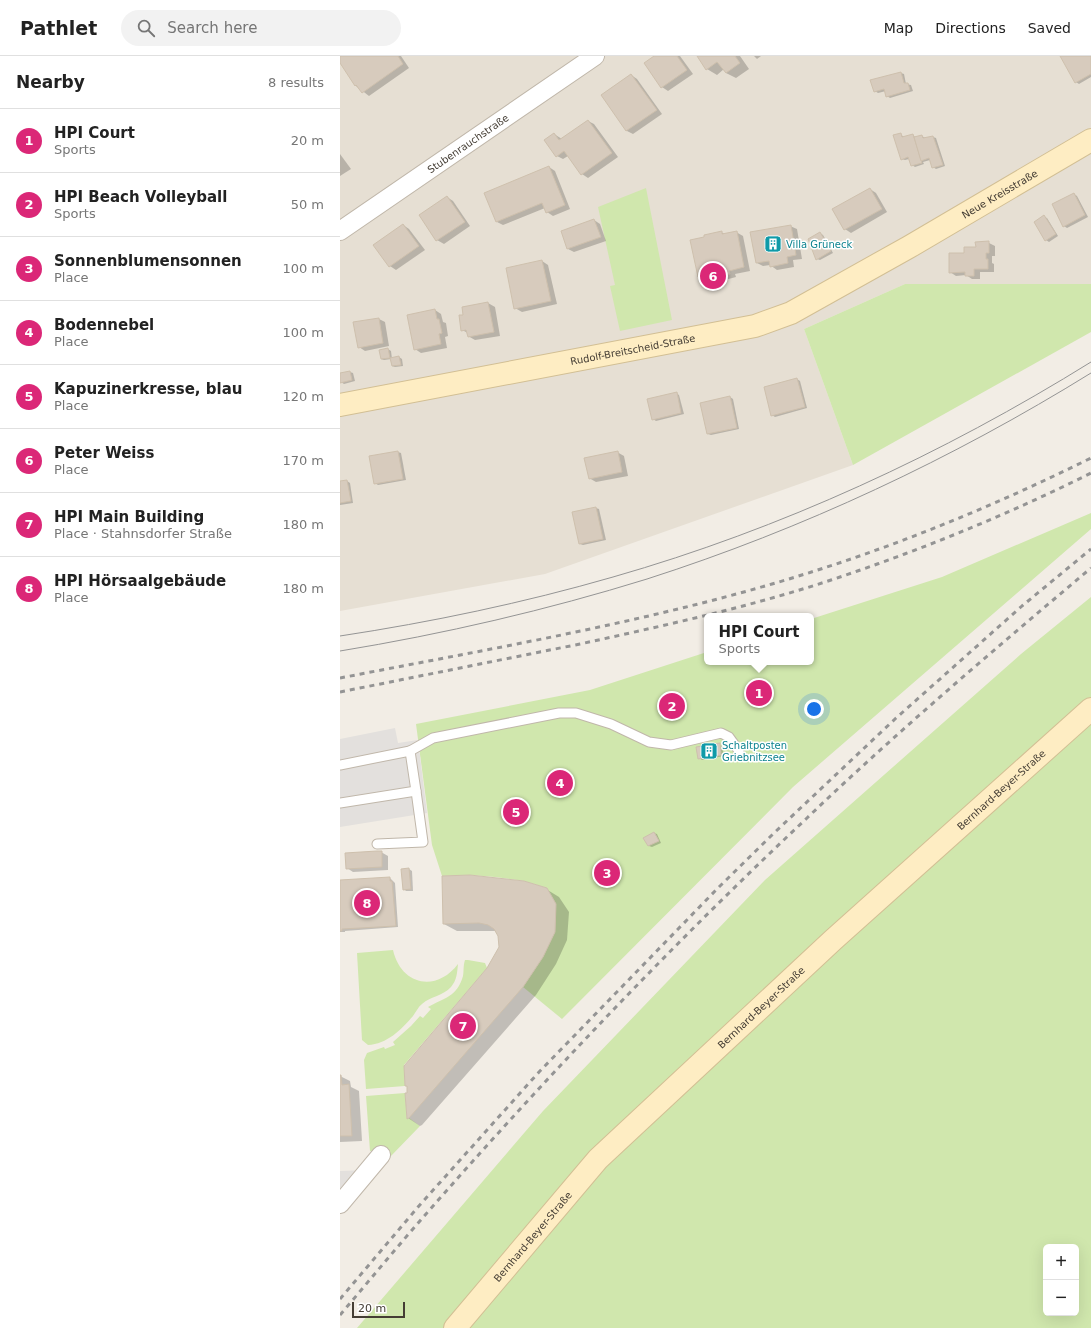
<!DOCTYPE html>
<html lang="en">
<head>
<meta charset="utf-8">
<style>
  :root { --surface:#fff; --page:#f2f2f2; --text:#222; --muted:#767676; --line:#e0e0e0; --accent:#db2777 }
  body { margin:0; font-family:"DejaVu Sans",sans-serif; background:var(--page); color:var(--text) }
  .controls { position:absolute; right:12px; bottom:12px; display:grid; overflow:hidden; border-radius:6px; box-shadow:0 4px 16px #0002 }
  .controls button { width:36px; height:36px; display:grid; place-items:center; padding:0; border:0; border-bottom:1px solid var(--line); background:var(--surface); color:var(--text); font:20px sans-serif }
  .scale { position:absolute; left:12px; bottom:10px; width:53px; box-sizing:border-box; padding-left:4px; border:2px solid #443d34; border-top:0; font-size:11px; line-height:14px; white-space:nowrap; color:#443d34; -webkit-text-stroke:3px #fff; paint-order:stroke }
  .you { position:absolute; left:474px; top:653px; width:14px; height:14px; margin:-10px; border:3px solid #fff; border-radius:50%; background:#1a73e8; box-shadow:0 0 0 6px #1a73e833 }
  .badge { display:grid; place-items:center; width:26px; height:26px; border-radius:50%; background:var(--accent); color:#fff; font-size:13px; font-weight:700 }
  .pin { position:absolute; translate:-50% -50%; border:2px solid #fff; box-shadow:0 1px 4px #0006 }
  .popup { position:absolute; left:364px; top:557px; width:110px; height:52px; box-sizing:border-box; display:grid; place-content:center; border-radius:6px; background:var(--surface); filter:drop-shadow(0 1px 3px #0005); font-size:13px; white-space:nowrap; color:var(--muted) }
  .popup b { font-size:15px; color:var(--text) }
  .popup::after { content:''; position:absolute; left:50%; top:100%; margin-left:-8px; border:8px solid transparent; border-top-color:var(--surface) }
  .list { margin:0; padding:0; list-style:none }
  h2 { display:flex; justify-content:space-between; align-items:center; height:52px; margin:0; padding:0 16px; font-size:17px }
  h2 small { font-size:13px; font-weight:400; color:var(--muted) }
  .list li { display:grid; grid-template-columns:26px 1fr auto; gap:12px; align-items:center; box-sizing:border-box; height:64px; padding:0 16px; border-top:1px solid var(--line) }
  .list b { display:block; font-size:15px; white-space:nowrap }
  .list p { margin:0; font-size:13px; white-space:nowrap; color:var(--muted) }
  .list em { font-size:13px; font-style:normal; color:var(--muted) }
  .icon { flex:none; width:22px; height:22px; fill:none; stroke:currentColor; stroke-width:2; stroke-linecap:round; stroke-linejoin:round }
  .map { position:relative; flex:none; width:751px; height:1272px; overflow:hidden }
  header { display:flex; align-items:center; gap:24px; box-sizing:border-box; height:56px; padding:0 20px; background:var(--surface); border-bottom:1px solid var(--line) }
  header strong { font-size:19px }
  nav { display:flex; gap:22px; margin-inline-start:auto; font-size:14px }
  .search { width:280px; height:36px; background:var(--page); display:flex; align-items:center; gap:10px; box-sizing:border-box; padding:0 14px; border-radius:22px; color:var(--muted); font-size:15px }
  main { display:flex }
  aside { flex:1; background:var(--surface) }
  .map>svg:first-child { display:block }
  .residential { fill:#e6dfd3 }
  .green { fill:#d0e7ad; fill-rule:evenodd }
  .parking { fill:#e3e0dd }
  .shadow { fill:#0003 }
  .building { fill:#d7cbbd; stroke:#cec0ad }
  .lines { fill:none; stroke-linecap:round; stroke-linejoin:round }
  .lane-casing { stroke:#c0b7aa; stroke-width:11 }
  .street-casing { stroke:#c0b7aa; stroke-width:20 }
  .secondary-casing { stroke:#d2bf94; stroke-width:24 }
  .lane { stroke:#fff; stroke-width:9 }
  .street { stroke:#fff; stroke-width:18 }
  .secondary { stroke:#feedc3; stroke-width:22 }
  .tram { stroke:#949494; stroke-width:1 }
  .rail { stroke:#949494; stroke-width:3; stroke-dasharray:5 5; stroke-linecap:butt }
  .labels { text-anchor:middle; dominant-baseline:central; stroke-width:3; stroke-linejoin:round; paint-order:stroke }
  .street-label { font-size:10px; fill:#443d34; stroke:#fff }
  .culture-label { font-size:10px; fill:#0d838f; stroke:#fff; text-anchor:start }
</style>
</head>
<body>
<header>
<strong>Pathlet</strong>
<div class="search"><svg class="icon" aria-label="search" viewBox="0 0 24 24"><circle cx="10" cy="10" r="6"/><path d="M15 15l6 6"/></svg>Search here</div>
<nav><a>Map</a><a>Directions</a><a>Saved</a></nav>
</header>
<main>
<aside>
<h2>Nearby<small>8 results</small></h2>
<ul class="list">
<li><span class="badge">1</span><div><b>HPI Court</b><p>Sports</p></div><em>20 m</em></li>
<li><span class="badge">2</span><div><b>HPI Beach Volleyball</b><p>Sports</p></div><em>50 m</em></li>
<li><span class="badge">3</span><div><b>Sonnenblumensonnen</b><p>Place</p></div><em>100 m</em></li>
<li><span class="badge">4</span><div><b>Bodennebel</b><p>Place</p></div><em>100 m</em></li>
<li><span class="badge">5</span><div><b>Kapuzinerkresse, blau</b><p>Place</p></div><em>120 m</em></li>
<li><span class="badge">6</span><div><b>Peter Weiss</b><p>Place</p></div><em>170 m</em></li>
<li><span class="badge">7</span><div><b>HPI Main Building</b><p>Place · Stahnsdorfer Straße</p></div><em>180 m</em></li>
<li><span class="badge">8</span><div><b>HPI Hörsaalgebäude</b><p>Place</p></div><em>180 m</em></li>
</ul>
</aside>
<div class="map">
<svg width="751" height="1272" viewBox="0 0 751 1272">
  <rect width="100%" height="100%" fill="#f2ede5"/>
  <polygon class="residential" points="0,0 751,0 751,228 565,228 464,273 513,409 205,518 0,555"/>
  <g class="green">
    <polygon points="306,132 332,264 280,275 270,230 275,229 258,151"/>
    <polygon points="565,228 751,228 751,276 513,409 464,273"/>
    <polygon points="751,457 751,473 453,731 222,963 183,931 203,901 215,876 216,848 207,832 184,825 155,821 130,819 102,820 92,789 76,668 250,634 367,596 367,606 471,606 471,563 602,521"/>
    <path d="M751 541V1272H17L203 1055 425 824 681 598ZM706 1191H736V1257H706Z"/>
    <path d="M53 894C61 929 96 937 118 908 117 917 117 924 111 931 103 940 91 940 82 948 78 951 76 956 73 960 61 974 47 988 28 989L22 984 17 897Z"/>
    <path d="M125 904H128L145 907 147 912 64 1009 65 1030 26 1033 24 1004 27 997 44 991 45 993 55 989 53 986 71 970 80 960 83 962 91 953 88 951C104 942 117 941 123 920 124 915 123 910 125 904Z"/>
    <polygon points="65,1037 67,1063 69,1062 80,1070 50,1101 42,1094 30,1095 26,1040"/>
  </g>
  <g class="parking">
    <polygon points="55,672 58,687 78,684 87,757 0,771 0,683"/>
    <polygon points="28,1114 0,1148 0,1115"/>
  </g>
  <g class="shadow">
    <polygon points="2,0 61,0 69,12 29,40 16,30 0,5 0,1"/>
    <polygon points="316,0 340,0 353,18 328,35 322,31"/>
    <polygon points="358,0 400,0 409,13 396,22 386,17 384,13 377,19 367,13"/>
    <polygon points="414,0 421,0 417,3"/>
    <polygon points="721,0 751,0 751,21 739,28 736,26"/>
    <polygon points="561,17 564,18 566,28 571,29 573,35 550,42 547,40 546,35 538,37 535,35"/>
    <polygon points="291,19 297,23 322,58 293,78 287,75 262,39"/>
    <polygon points="248,65 254,68 278,101 248,122 242,118 228,100 223,103 217,100 214,78 222,83"/>
    <polygon points="560,78 564,81 573,79 576,82 582,80 585,82 593,81 596,82 605,110 596,113 593,111 590,104 583,106 584,108 575,111 572,109 569,103 565,104 562,103"/>
    <polygon points="0,98 11,113 0,120"/>
    <polygon points="209,111 215,115 230,153 213,160 207,156 205,152 163,169 157,166"/>
    <polygon points="530,133 536,137 547,156 511,177 505,173"/>
    <polygon points="734,138 737,140 748,161 727,172 724,170"/>
    <polygon points="107,141 113,145 130,170 104,188 97,184"/>
    <polygon points="704,161 707,162 718,180 709,186 706,184"/>
    <polygon points="254,164 260,168 266,185 234,196 228,193"/>
    <polygon points="63,169 69,173 85,194 56,214 50,210"/>
    <polygon points="450,170 457,173 462,203 453,204 454,211 437,214 430,209 423,210 417,207"/>
    <polygon points="381,176 385,178 396,176 403,180 410,215 395,218 396,221 381,225 376,222 365,224 359,221 365,182"/>
    <polygon points="480,177 483,179 493,197 480,204 477,203"/>
    <polygon points="649,187 655,190 655,200 652,200 652,207 654,208 654,216 640,216 640,223 632,223 626,219 616,220 610,216 625,198"/>
    <polygon points="202,205 208,209 217,248 182,256 175,252"/>
    <polygon points="148,247 155,251 160,280 135,284 128,280 128,277 122,274 124,259 123,251"/>
    <polygon points="95,254 101,258 103,266 106,267 108,280 105,281 107,292 81,297 75,293"/>
    <polygon points="39,263 45,266 49,290 25,295 19,291"/>
    <polygon points="48,293 51,295 52,303 59,301 62,303 63,310 55,311 52,310 51,303 44,304 41,303"/>
    <polygon points="10,316 13,317 15,325 4,328 1,326 0,318"/>
    <polygon points="457,323 460,325 467,352 435,361 432,359"/>
    <polygon points="336,337 339,339 344,358 316,365 313,363"/>
    <polygon points="390,341 393,343 399,373 371,379 368,378"/>
    <polygon points="58,396 61,397 66,424 38,429 35,427 30,401"/>
    <polygon points="277,396 284,400 288,420 256,426 249,422"/>
    <polygon points="7,425 10,427 13,447 0,449 0,426"/>
    <polygon points="256,452 259,453 266,484 243,489 240,488"/>
    <polygon points="379,689 382,690 384,700 362,704 359,702"/>
    <polygon points="314,777 317,778 321,787 312,791 309,790 305,782"/>
    <polygon points="41,796 48,800 48,814 13,816 7,812"/>
    <polygon points="69,813 72,815 73,835 66,835 64,833 62,814"/>
    <polygon points="50,822 55,827 58,871 5,875 5,876 0,876 0,825"/>
    <polygon points="206,833 219,841 229,856 227,884 216,908 196,939 82,1069 80,1070 68,1062 69,1038 68,1031 66,1030 148,913 160,891 159,879 156,875 117,875 104,868"/>
    <polygon points="0,1020 10,1025 11,1031 19,1035 22,1085 0,1086"/>
  </g>
  <g class="building">
    <polygon points="0,0 58,0 63,8 22,37 16,29 15,30 0,7"/>
    <polygon points="314,0 337,0 347,14 321,32 304,7"/>
    <polygon points="357,0 395,0 400,7 386,17 377,6 366,14"/>
    <polygon points="720,0 751,0 751,18 735,27"/>
    <polygon points="561,16 564,27 568,27 570,34 546,41 544,33 534,36 530,24"/>
    <polygon points="291,18 317,54 286,75 261,39"/>
    <polygon points="248,64 272,97 241,119 224,95 216,101 204,84 214,77 219,84"/>
    <polygon points="561,77 562,81 573,78 582,107 571,110 568,101 561,104 553,79"/>
    <polygon points="582,79 583,82 593,80 603,109 592,112 589,102 581,105 574,81"/>
    <polygon points="209,110 225,149 206,157 202,147 156,166 144,137"/>
    <polygon points="530,132 542,153 504,174 492,153"/>
    <polygon points="734,137 745,159 723,171 712,148"/>
    <polygon points="107,140 125,166 96,185 79,159"/>
    <polygon points="704,159 716,178 705,185 694,166"/>
    <polygon points="254,163 261,181 227,193 221,175"/>
    <polygon points="63,168 79,190 49,211 33,189"/>
    <polygon points="451,169 456,199 447,201 448,207 430,211 429,205 416,207 410,176"/>
    <polygon points="382,175 382,178 397,175 404,211 389,215 390,218 373,222 373,218 358,221 350,184 364,181 364,179"/>
    <polygon points="480,176 491,195 476,204 468,183"/>
    <polygon points="649,185 649,197 646,197 646,203 648,203 648,213 634,213 634,220 625,220 625,216 609,217 609,197 624,197 624,191 636,191 635,186"/>
    <polygon points="202,204 211,245 174,253 166,212"/>
    <polygon points="148,246 154,276 128,281 126,274 121,275 119,259 123,259 122,251"/>
    <polygon points="95,253 97,263 99,263 102,277 99,278 101,288 74,294 67,259"/>
    <polygon points="39,262 43,287 18,292 13,266"/>
    <polygon points="48,292 50,302 41,303 39,294"/>
    <polygon points="59,300 61,309 52,310 50,302"/>
    <polygon points="10,315 12,324 0,327 0,317"/>
    <polygon points="457,322 465,351 431,360 424,331"/>
    <polygon points="337,336 341,357 312,364 307,343"/>
    <polygon points="390,340 397,372 367,378 360,347"/>
    <polygon points="58,395 63,423 34,428 29,400"/>
    <polygon points="278,395 282,416 249,423 244,402"/>
    <polygon points="7,424 11,445 0,447 0,425"/>
    <polygon points="256,451 263,483 239,488 232,456"/>
    <polygon points="380,687 381,699 358,703 356,691"/>
    <polygon points="314,776 319,785 308,790 303,782"/>
    <polygon points="37,795 42,795 42,811 6,813 5,797"/>
    <polygon points="69,812 71,833 63,834 61,813"/>
    <polygon points="130,819 184,825 207,832 216,848 215,876 203,901 183,931 69,1062 67,1063 65,1037 67,1037 67,1030 65,1030 64,1010 147,912 159,891 158,880 154,873 148,869 139,867 103,868 102,820"/>
    <polygon points="50,821 50,825 52,825 56,870 2,873 2,875 0,875 0,824"/>
    <polygon points="0,1019 1,1019 2,1029 9,1028 12,1080 0,1080"/>
  </g>
  <g class="lines">
    <g class="lane-casing">
      <g id="lane">
        <polyline points="70,695 93,682 219,657 236,657 271,668 309,686 331,689 381,677 389,681 399,695"/>
        <polyline points="0,709 70,695 76,735"/>
        <polyline points="0,747 76,735 83,786 37,788"/>
      </g>
    </g>
    <g class="street-casing">
      <g id="street">
        <path id="s1" d="M0 175 255 0"/>
        <polyline points="0,1148 41,1099"/>
      </g>
    </g>
    <g class="secondary-casing">
      <g id="secondary">
        <path id="s2" d="M0 349 415 270 451 257 569 191 751 84"/>
        <path id="s3" d="M115 1272 258 1103 493 884 751 653"/>
      </g>
    </g>
    <use href="#lane" class="lane"/>
    <use href="#street" class="street"/>
    <use href="#secondary" class="secondary"/>
    <g class="tram">
      <path d="M0 580C92 566 183 547 273 521 441 473 603 398 751 306"/>
      <path d="M0 595C104 578 207 554 307 523 463 473 612 403 751 317"/>
    </g>
    <g class="rail">
      <path d="M0 622C144 594 291 569 432 528 542 496 648 453 751 402"/>
      <path d="M0 636C80 620 160 604 240 588 322 570 405 552 485 526 576 496 665 460 751 417"/>
      <polyline points="0,1243 78,1151 199,1016 377,833 434,777 555,663 682,550 751,493"/>
      <path d="M0 1259C29 1225 57 1191 86 1158 207 1020 334 887 467 762 558 675 655 593 751 512"/>
    </g>
  </g>
  <defs>
    <g id="building-square" transform="scale(0.9)"><rect x="-9" y="-9" width="18" height="18" rx="4" fill="#0f9aa8" stroke="#fff"/><path d="M-4-6H4V6H1V3H-1V6H-4ZM-2.5-4.3h1.7v1.8h-1.7ZM.8-4.3h1.7v1.8H.8ZM-2.5-1h1.7V.8h-1.7ZM.8-1h1.7V.8H.8Z" fill="#fff"/></g>
  </defs>
  <g fill-rule="evenodd">
    <use href="#building-square" x="433" y="188"/>
    <use href="#building-square" x="369" y="695"/>
  </g>
  <g class="labels">
    <g class="street-label">
      <text stroke="none"><textPath href="#s1" startOffset="155">Stubenrauchstraße</textPath></text>
      <text stroke="none"><textPath href="#s2" startOffset="701">Neue Kreisstraße</textPath></text>
      <text stroke="none"><textPath href="#s2" startOffset="298">Rudolf-Breitscheid-Straße</textPath></text>
      <text stroke="none"><textPath href="#s3" startOffset="768">Bernhard-Beyer-Straße</textPath></text>
      <text stroke="none"><textPath href="#s3" startOffset="444">Bernhard-Beyer-Straße</textPath></text>
      <text stroke="none"><textPath href="#s3" startOffset="120">Bernhard-Beyer-Straße</textPath></text>
    </g>
    <g class="culture-label">
      <text x="446" y="188">Villa Grüneck</text>
      <text x="382" y="689">Schaltposten<tspan x="382" dy="12">Griebnitzsee</tspan></text>
    </g>
  </g>
</svg>
<div class="controls">
<button>+</button>
<button>−</button>
</div>
<div class="scale">20 m</div>
<div class="you"></div>
<div class="pin badge" style="left:419px;top:637px">1</div>
<div class="popup"><b>HPI Court</b>Sports</div>
<div class="pin badge" style="left:332px;top:650px">2</div>
<div class="pin badge" style="left:267px;top:817px">3</div>
<div class="pin badge" style="left:220px;top:727px">4</div>
<div class="pin badge" style="left:176px;top:756px">5</div>
<div class="pin badge" style="left:373px;top:220px">6</div>
<div class="pin badge" style="left:123px;top:970px">7</div>
<div class="pin badge" style="left:27px;top:847px">8</div>
</div>
</main>
</body>
</html>
